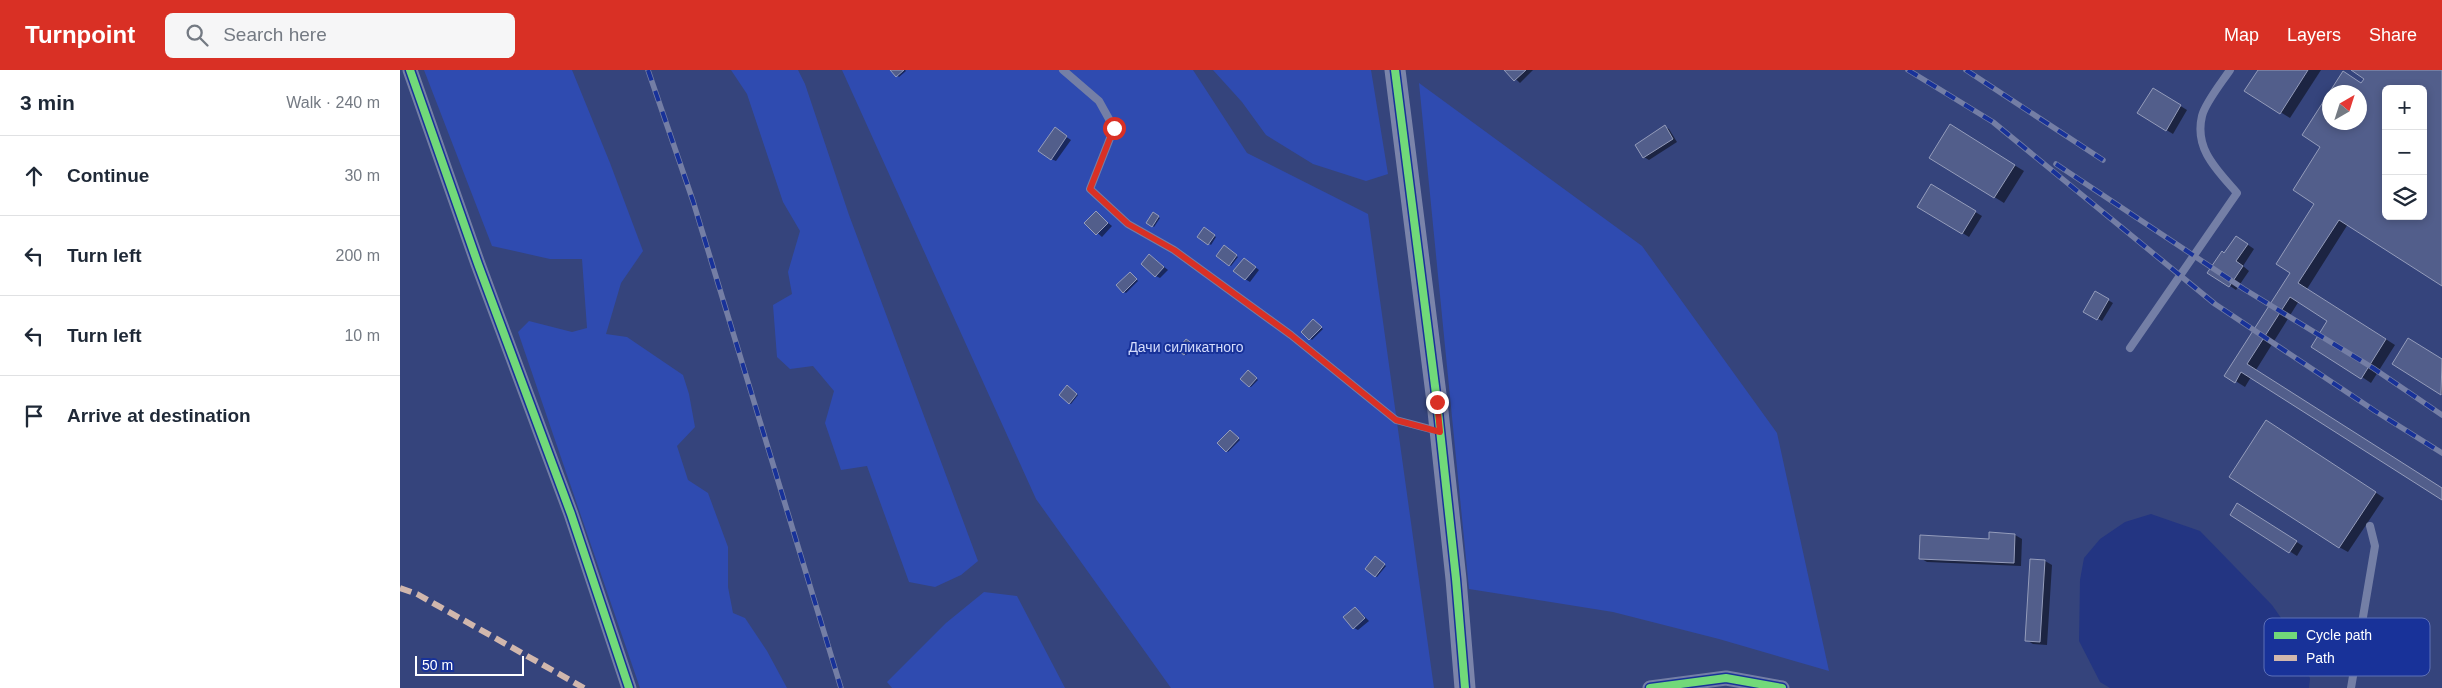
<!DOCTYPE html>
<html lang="en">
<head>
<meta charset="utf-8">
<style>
  :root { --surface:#fff; --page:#f6f6f7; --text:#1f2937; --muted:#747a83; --line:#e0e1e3; --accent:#d93025 }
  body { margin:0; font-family:Helvetica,sans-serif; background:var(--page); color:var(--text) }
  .controls { position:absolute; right:15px; top:15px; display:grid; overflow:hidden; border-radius:8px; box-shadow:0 2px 8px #0003 }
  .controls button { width:45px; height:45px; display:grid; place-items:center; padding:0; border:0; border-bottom:1px solid var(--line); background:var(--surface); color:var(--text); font:25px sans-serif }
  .compass { position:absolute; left:1922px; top:15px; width:45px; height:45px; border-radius:50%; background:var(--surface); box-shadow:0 2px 8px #0003; rotate:39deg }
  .scale { position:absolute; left:15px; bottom:12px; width:109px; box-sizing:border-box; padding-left:5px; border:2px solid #fff; border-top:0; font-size:14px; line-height:18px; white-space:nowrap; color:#fff; -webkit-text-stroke:4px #183299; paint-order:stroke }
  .stop { position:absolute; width:15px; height:15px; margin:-11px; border:4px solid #d93025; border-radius:50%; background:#fff }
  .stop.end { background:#d93025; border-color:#fff; box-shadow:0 1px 5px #0008 }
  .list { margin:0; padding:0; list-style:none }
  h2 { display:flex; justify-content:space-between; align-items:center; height:65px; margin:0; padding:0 20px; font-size:21px }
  h2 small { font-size:16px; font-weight:400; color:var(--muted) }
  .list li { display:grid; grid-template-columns:32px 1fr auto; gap:15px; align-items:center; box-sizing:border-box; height:80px; padding:0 20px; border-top:1px solid var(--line) }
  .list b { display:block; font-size:19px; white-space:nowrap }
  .list em { font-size:16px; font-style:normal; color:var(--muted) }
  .icon { flex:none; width:28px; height:28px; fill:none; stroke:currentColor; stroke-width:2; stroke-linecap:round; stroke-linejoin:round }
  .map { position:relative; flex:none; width:2042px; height:618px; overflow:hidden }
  header { display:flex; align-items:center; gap:30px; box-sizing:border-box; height:70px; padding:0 25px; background:var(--accent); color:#fff }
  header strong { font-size:24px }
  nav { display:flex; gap:28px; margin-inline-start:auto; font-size:18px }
  .search { width:350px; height:45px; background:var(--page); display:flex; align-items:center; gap:12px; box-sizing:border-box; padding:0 18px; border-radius:8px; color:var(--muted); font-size:19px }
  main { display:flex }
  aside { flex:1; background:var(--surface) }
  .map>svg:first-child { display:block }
  .green { fill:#2f4bb0 }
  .water { fill:#233582 }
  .shadow { fill:#0007; fill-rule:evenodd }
  .building { fill:#525e8b; stroke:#949cbb; fill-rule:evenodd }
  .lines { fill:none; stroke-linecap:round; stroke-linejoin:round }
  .lane { stroke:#747fa6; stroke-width:8 }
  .street { stroke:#747fa6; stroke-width:15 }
  .secondary { stroke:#7b84aa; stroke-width:21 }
  .rail-casing { stroke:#747ea5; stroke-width:5.5 }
  .rail { stroke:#183299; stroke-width:4; stroke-dasharray:11; stroke-linecap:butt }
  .quiet { stroke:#d1b7ad; stroke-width:6; stroke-dasharray:12 6; stroke-linecap:butt }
  .cycleway-casing { stroke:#183299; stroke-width:11 }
  .cycleway { stroke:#71d979; stroke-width:8 }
  .route { stroke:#d93025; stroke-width:6 }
  .labels { text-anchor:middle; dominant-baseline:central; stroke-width:4; stroke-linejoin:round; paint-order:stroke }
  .park-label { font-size:14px; fill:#d4dcfc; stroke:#183299 }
  .key { fill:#183299; stroke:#5d70b8; stroke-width:1 }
  .key-label { font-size:14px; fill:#fff }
</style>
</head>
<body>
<header>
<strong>Turnpoint</strong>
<div class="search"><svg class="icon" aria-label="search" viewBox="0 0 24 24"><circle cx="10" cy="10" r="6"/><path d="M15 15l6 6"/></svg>Search here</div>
<nav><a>Map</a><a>Layers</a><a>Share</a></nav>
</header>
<main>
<aside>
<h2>3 min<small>Walk · 240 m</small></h2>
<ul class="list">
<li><svg class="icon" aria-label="ahead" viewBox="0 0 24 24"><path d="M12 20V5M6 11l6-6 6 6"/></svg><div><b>Continue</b></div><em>30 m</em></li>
<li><svg class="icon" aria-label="left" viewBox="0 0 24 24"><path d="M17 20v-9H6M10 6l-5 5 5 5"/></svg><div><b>Turn left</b></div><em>200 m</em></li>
<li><svg class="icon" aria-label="left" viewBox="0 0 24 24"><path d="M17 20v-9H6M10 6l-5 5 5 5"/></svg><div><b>Turn left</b></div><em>10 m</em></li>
<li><svg class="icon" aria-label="arrive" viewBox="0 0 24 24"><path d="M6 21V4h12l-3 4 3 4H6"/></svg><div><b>Arrive at destination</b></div></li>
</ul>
</aside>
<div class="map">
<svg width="2042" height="618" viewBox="0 0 2042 618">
  <rect width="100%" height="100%" fill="#35447c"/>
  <g class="green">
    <polygon points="24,0 172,0 210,93 243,181 221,213 206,264 227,267 283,305 289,324 295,357 277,376 288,410 308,423 328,477 328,517 333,543 345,548 367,581 387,618 240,618 118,262 129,251 172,262 187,258 182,189 150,189 92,176"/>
    <polygon points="331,0 398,0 405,14 449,145 578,491 561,505 535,517 509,512 467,396 441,400 425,353 434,321 413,296 390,299 377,287 373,235 392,224 388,202 400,161 383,132 347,24"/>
    <polygon points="442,0 793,0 847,83 968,144 1034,618 771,618 636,429"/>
    <polygon points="813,0 971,0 988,104 966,111 913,94 866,65 842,32"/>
    <polygon points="1019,13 1242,176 1377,363 1429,601 1319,569 1213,542 1069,519"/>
    <polygon points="584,522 617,526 665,618 492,618 487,612 546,553"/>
  </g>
  <polygon class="water" points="1751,444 1800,461 1872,535 1902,578 1910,609 1909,618 1710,618 1700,612 1679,571 1680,510 1684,488 1700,469 1725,452"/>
  <g class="shadow">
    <polygon points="491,0 505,0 506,1 499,7"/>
    <polygon points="1106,0 1133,0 1120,13"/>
    <polygon points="1859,0 1921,0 1890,48 1846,21"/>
    <path d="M1953 0H2042V214L1948 154 1907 219 1995 275 1971 313 1962 307 1929 250 1899 231 1856 300 2042 419V429L1851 307 1845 317 1826 305 1891 202 1916 134 1922 76 1930 52H1960V22H1930L1943 3 1962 14 1966 8ZM1986 19H2023V146H1986Z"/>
    <polygon points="1753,19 1787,40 1773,64 1739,43"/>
    <polygon points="1265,57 1269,59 1277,72 1249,90 1244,87 1237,75"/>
    <polygon points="1558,61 1624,101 1604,133 1530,87"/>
    <polygon points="659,62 671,70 656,91 651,89"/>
    <polygon points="1532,116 1582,146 1569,167 1519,136"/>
    <polygon points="696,143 712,156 702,167 686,153"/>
    <polygon points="754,144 760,148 754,157 748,152"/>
    <polygon points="804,159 816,167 811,175 798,166"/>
    <polygon points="1844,172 1854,179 1843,196 1849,201 1836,220 1809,202"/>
    <polygon points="824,177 838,187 831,196 817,186"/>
    <polygon points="749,185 768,200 760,208 756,206"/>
    <polygon points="845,189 859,200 850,212 845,209"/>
    <polygon points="731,203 738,211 726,223 724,222"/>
    <polygon points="1696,223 1713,233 1702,251 1685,241"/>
    <polygon points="915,252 923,259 912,270 903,262"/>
    <polygon points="786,270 794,276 786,285 779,279"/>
    <polygon points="2015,274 2042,290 2042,324 1993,293"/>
    <polygon points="850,303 858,310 851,317 849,316"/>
    <polygon points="669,317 678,325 671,334 669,333"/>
    <polygon points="1876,357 1984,428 1948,482 1939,477"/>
    <polygon points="832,362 840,370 828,382 827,381"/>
    <polygon points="1845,439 1903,476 1897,486 1832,444"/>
    <polygon points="1615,465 1622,469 1621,496 1527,492 1520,488"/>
    <polygon points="975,488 986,496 977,507 967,499"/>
    <polygon points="1631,490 1645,491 1652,495 1647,575 1633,574 1626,570"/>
    <polygon points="956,538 969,551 958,560 954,558"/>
  </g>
  <g class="building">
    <polygon points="490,0 504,0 496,7"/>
    <polygon points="1104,0 1126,0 1114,11"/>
    <polygon points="1858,0 1908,0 1880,44 1844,21"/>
    <path d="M1951 0H2042V216L1939 150 1898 213 1986 269 1961 309 1911 277 1927 251 1890 227 1847 294 2042 418V430L1841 302 1835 313 1824 306 1890 203 1876 194 1914 134 1893 120 1920 77 1902 65 1943 1 1961 13 1964 9ZM1986 19H2023V146H1986ZM1930 22H1960V52H1930Z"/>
    <polygon points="1753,18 1781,35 1766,61 1737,43"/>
    <polygon points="1550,54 1615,95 1594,128 1529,88"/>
    <polygon points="1265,55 1273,69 1243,88 1235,75"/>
    <polygon points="655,57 667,66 651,90 638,81"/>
    <polygon points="1531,114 1576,141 1562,164 1517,137"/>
    <polygon points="696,141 708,153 696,165 684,153"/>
    <polygon points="753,142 759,146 752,157 746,153"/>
    <polygon points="804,157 815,165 808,175 797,167"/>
    <polygon points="1836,166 1848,174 1836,191 1843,196 1829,217 1807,203 1822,181 1824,183"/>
    <polygon points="824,175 837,185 829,196 816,186"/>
    <polygon points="749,184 764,197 755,207 741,194"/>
    <polygon points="844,188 856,197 845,210 833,201"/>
    <polygon points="730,202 737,209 723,223 716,215"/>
    <polygon points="1695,221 1709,229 1697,250 1683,242"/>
    <polygon points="913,249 922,257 909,270 901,262"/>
    <polygon points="2008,268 2042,289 2041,325 1992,294"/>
    <polygon points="786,269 793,274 784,285 777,280"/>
    <polygon points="848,300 857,308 849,317 840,309"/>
    <polygon points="667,315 677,324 669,334 659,325"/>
    <polygon points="1866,350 1976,422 1939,478 1829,407"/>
    <polygon points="830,360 839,368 826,382 817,373"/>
    <polygon points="1837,433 1897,471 1889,483 1830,445"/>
    <polygon points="1589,462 1615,464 1614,493 1519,489 1520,465 1589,469"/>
    <polygon points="975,486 985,494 975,507 965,499"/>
    <polygon points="1630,489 1645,490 1640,572 1625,571"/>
    <polygon points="955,537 965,548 953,559 943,547"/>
  </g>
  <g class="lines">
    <g class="lane">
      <polyline points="663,0 699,31 714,58 690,119 728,154 774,180 891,265 996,350 1038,361"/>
      <path d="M1730 278 1837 123C1817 100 1794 79 1802 46 1805 33 1822 12 1830 0"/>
      <polyline points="1951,618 1975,476 1970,456"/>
    </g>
    <g class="street">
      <polyline points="10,0 78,194 171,444 229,618"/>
      <polyline points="1250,618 1326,608 1382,618"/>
    </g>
    <polyline class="secondary" points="995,0 1037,332 1056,509 1065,618"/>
    <g class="rail-casing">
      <g id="rail">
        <polyline points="248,0 293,131 441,618"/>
        <polyline points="1508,0 1593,52 1815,234 1975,341 2042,383"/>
        <polyline points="1566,0 1703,90"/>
        <polyline points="1656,94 1844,219 1973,298 2042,345"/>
      </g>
    </g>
    <use href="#rail" class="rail"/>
    <polyline class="quiet" points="0,518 17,524 184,618"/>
    <g class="cycleway-casing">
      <g id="cycleway">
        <polyline points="10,0 78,194 171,444 229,618"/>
        <polyline points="995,0 1037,332 1056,509 1065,618"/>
        <polyline points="1250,618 1326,608 1382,618"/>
      </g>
    </g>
    <use href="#cycleway" class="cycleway"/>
  </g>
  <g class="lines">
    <polyline class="route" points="714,58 690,119 728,154 774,180 891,265 996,350 1040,362 1037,332"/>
  </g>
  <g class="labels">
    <g class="park-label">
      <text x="786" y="277">Дачи силикатного</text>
    </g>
  </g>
  <rect x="1864" y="548" width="166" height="58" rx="8" class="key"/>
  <rect x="1874" y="562" width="23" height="7" fill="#71d979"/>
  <rect x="1874" y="585" width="23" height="6" fill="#d1b7ad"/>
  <g class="key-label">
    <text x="1906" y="570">Cycle path</text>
    <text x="1906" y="593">Path</text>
  </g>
</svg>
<div class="controls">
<button>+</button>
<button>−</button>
<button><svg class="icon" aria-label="layers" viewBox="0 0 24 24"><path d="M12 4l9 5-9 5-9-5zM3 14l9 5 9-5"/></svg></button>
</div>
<svg class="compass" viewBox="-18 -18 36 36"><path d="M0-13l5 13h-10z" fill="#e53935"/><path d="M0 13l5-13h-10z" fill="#747a83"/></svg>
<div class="scale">50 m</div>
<div class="stop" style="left:714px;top:58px"></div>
<div class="stop end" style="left:1037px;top:332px"></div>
</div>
</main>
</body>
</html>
